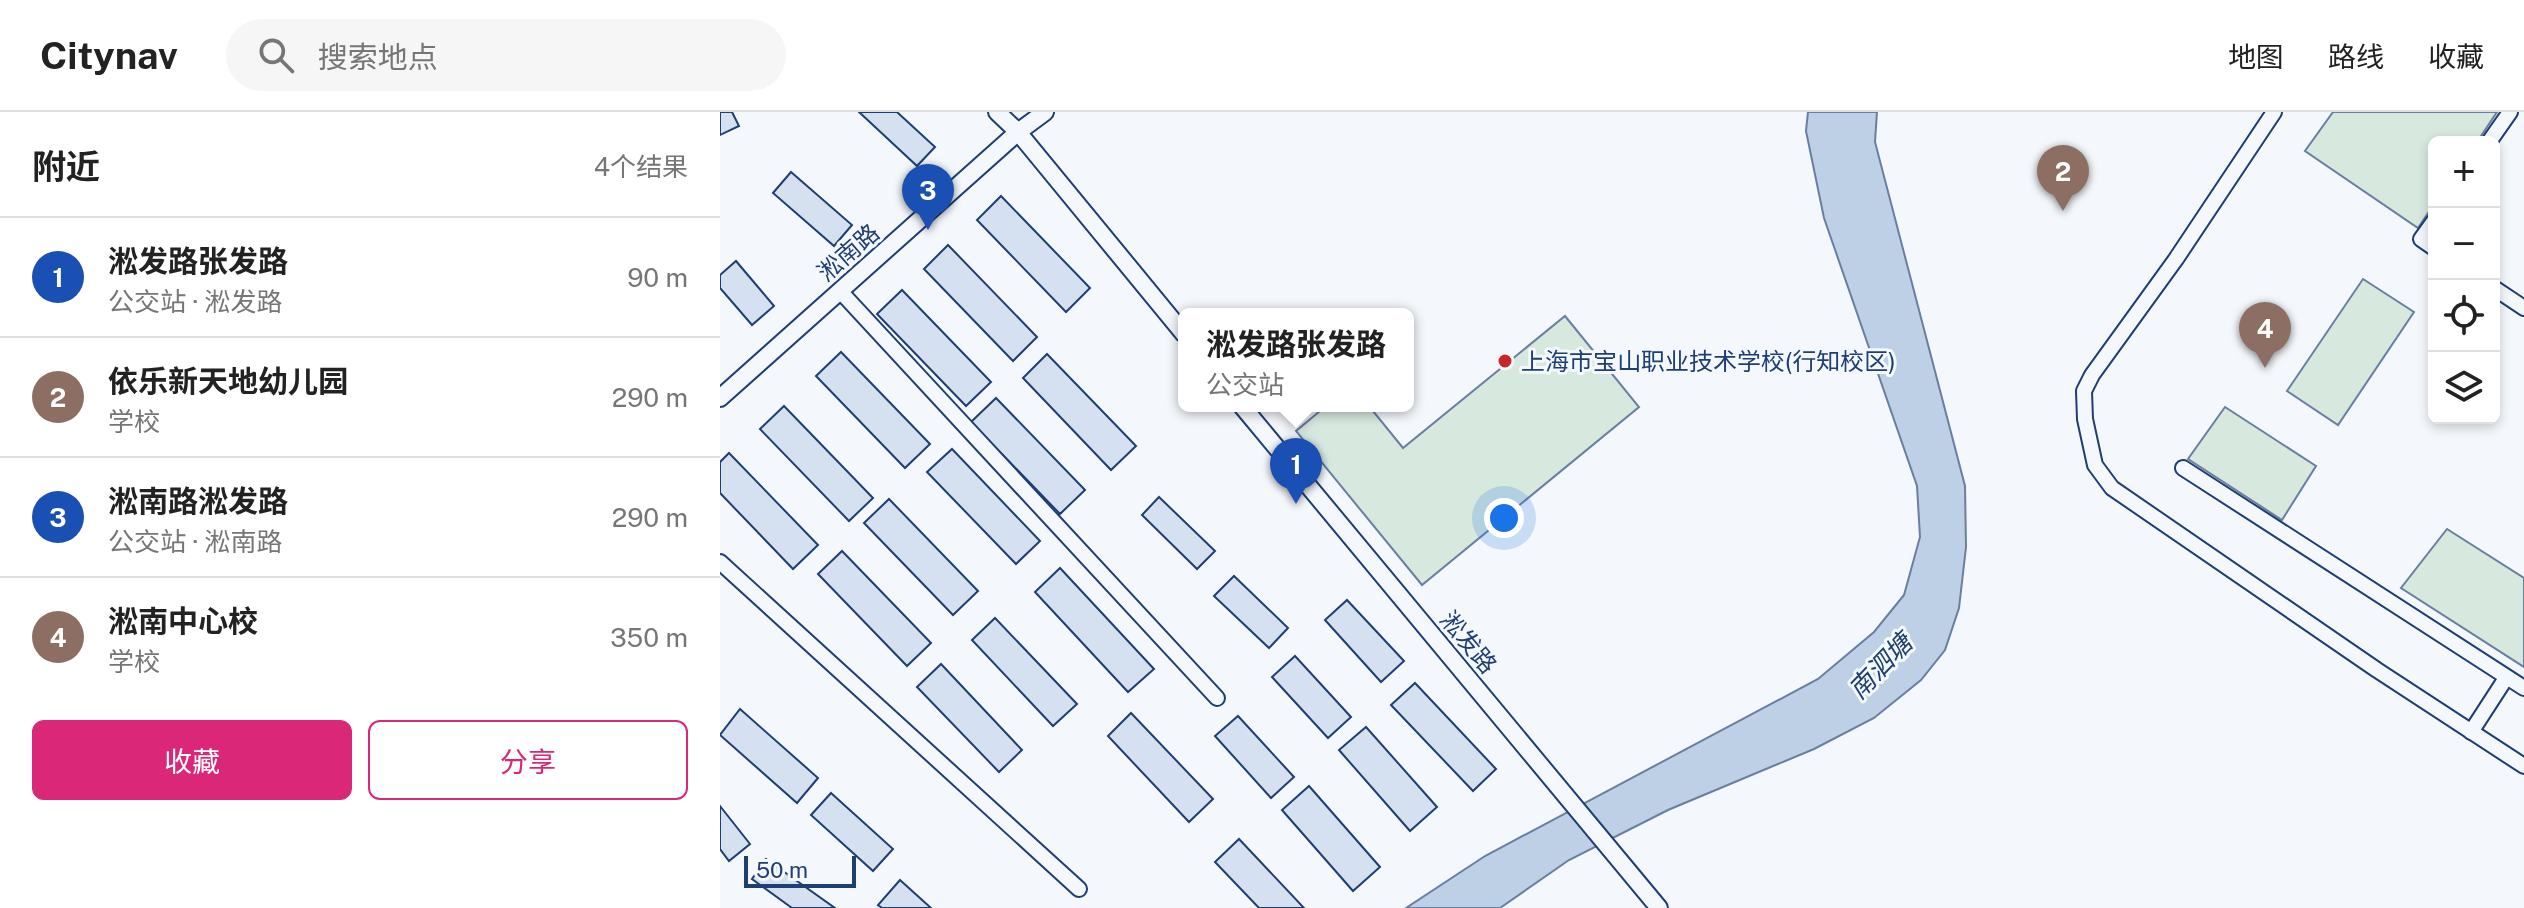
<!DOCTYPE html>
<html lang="zh">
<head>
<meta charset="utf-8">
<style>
  :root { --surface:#fff; --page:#f6f6f6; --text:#222; --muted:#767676; --line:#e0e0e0; --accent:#db2777 }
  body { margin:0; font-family:"Public Sans","Noto Sans SC",sans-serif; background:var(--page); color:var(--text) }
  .controls { position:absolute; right:24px; top:24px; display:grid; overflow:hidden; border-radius:12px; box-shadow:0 4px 12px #0003 }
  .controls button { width:72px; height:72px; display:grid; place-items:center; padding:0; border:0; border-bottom:2px solid var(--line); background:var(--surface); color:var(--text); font:40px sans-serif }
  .scale { position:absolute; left:24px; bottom:20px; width:112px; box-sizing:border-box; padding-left:8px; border:4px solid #1d3f73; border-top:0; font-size:22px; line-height:28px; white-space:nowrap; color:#1d3f73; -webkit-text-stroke:6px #f4f7fb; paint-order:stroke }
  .you { position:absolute; left:784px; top:406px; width:28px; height:28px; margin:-20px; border:6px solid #fff; border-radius:50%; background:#1a73e8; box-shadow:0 0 0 12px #1a73e833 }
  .badge { display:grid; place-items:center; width:52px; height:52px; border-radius:50%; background:var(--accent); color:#fff; font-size:26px; font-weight:700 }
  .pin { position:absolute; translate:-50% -66px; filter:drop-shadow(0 2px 4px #0008) }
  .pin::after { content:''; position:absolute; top:42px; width:28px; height:24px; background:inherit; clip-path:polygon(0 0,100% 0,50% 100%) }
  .popup { position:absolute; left:458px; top:196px; width:236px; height:104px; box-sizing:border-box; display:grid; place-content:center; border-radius:12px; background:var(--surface); filter:drop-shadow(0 2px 6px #0005); font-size:26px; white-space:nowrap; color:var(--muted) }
  .popup b { font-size:30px; color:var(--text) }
  .popup::after { content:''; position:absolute; left:50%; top:100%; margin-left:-16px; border:16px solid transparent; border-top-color:var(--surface) }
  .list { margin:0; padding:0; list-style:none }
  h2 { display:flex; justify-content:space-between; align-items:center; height:104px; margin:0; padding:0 32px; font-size:34px }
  h2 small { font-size:26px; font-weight:400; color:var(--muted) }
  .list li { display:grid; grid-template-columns:52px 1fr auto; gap:24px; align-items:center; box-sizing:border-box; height:120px; padding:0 32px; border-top:2px solid var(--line) }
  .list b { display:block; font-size:30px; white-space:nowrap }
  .list p { margin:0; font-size:26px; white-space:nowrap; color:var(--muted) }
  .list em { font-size:26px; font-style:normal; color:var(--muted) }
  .actions { display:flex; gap:16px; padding:24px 32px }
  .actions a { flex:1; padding:18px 0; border:2px solid var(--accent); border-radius:12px; text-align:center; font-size:28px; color:var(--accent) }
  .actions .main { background:var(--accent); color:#fff }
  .icon { flex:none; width:44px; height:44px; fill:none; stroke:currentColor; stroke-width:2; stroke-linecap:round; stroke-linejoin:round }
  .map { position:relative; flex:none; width:1804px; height:796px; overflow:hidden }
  header { display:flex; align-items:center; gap:48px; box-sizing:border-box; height:112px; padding:0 40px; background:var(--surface); border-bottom:2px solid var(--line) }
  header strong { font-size:38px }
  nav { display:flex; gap:44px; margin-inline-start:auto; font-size:28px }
  .search { width:560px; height:72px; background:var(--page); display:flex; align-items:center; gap:20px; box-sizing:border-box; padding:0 28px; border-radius:44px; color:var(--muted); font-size:30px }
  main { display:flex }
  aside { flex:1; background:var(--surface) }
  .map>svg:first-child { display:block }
  .green { fill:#d7e8df; stroke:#687fa3; stroke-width:2 }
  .water { fill:#bed0e5; stroke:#687fa3; stroke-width:2 }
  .building { fill:#d5e0f0; stroke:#1d3f73; stroke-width:2 }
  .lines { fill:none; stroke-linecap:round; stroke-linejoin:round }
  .minor-casing { stroke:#1d3f73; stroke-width:18 }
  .tertiary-casing { stroke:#1d3f73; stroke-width:20 }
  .minor { stroke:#f4f7fb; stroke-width:14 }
  .tertiary { stroke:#f4f7fb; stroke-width:16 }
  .poi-dot { fill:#c62828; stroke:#f4f7fb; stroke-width:3 }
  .labels { text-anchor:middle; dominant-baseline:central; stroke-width:6; stroke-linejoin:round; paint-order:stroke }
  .street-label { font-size:24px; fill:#1d3f73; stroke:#f4f7fb }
  .poi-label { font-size:24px; fill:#1d3f73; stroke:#f4f7fb; text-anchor:start }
  .water-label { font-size:26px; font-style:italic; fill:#1d3f73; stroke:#f4f7fb }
</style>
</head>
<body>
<header>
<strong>Citynav</strong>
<div class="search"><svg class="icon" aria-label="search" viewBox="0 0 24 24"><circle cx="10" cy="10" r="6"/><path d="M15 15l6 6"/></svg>搜索地点</div>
<nav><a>地图</a><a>路线</a><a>收藏</a></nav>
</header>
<main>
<aside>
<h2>附近<small>4个结果</small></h2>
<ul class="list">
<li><span class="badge" style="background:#1a4fb4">1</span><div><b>淞发路张发路</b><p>公交站 · 淞发路</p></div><em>90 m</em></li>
<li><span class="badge" style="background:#8d6e63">2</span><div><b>依乐新天地幼儿园</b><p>学校</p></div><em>290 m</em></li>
<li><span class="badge" style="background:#1a4fb4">3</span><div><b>淞南路淞发路</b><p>公交站 · 淞南路</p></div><em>290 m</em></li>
<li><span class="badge" style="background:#8d6e63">4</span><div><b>淞南中心校</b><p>学校</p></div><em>350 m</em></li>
</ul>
<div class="actions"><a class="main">收藏</a><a>分享</a></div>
</aside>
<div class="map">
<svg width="1804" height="796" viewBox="0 0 1804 796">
  <rect width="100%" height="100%" fill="#f4f7fb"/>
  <g class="green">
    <polygon points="1613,0 1777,0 1757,30 1714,30 1714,92 1698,116 1585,39"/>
    <polygon points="1643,167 1694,200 1618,313 1567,279"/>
    <polygon points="845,204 919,295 702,473 576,319 606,294 649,294 683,336"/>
    <polygon points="1505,295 1596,354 1562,408 1468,347"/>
    <polygon points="1727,417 1804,466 1804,555 1681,476"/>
  </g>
  <polygon class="water" points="1088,0 1157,0 1155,30 1245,374 1246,435 1239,496 1225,538 1201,568 1154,606 1094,637 948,698 849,748 780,796 686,796 765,744 1098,567 1154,520 1184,483 1200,425 1197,374 1104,106 1086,19"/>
  <g class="building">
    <polygon points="0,0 12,0 19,14 0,23"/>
    <polygon points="139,0 177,0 215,35 197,54"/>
    <polygon points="71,60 132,113 114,134 53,81"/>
    <polygon points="281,84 370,176 346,200 257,108"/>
    <polygon points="228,133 317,225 293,249 204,157"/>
    <polygon points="16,149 54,194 32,213 0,176 0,163"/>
    <polygon points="182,178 271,270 246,294 157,202"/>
    <polygon points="121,240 210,332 185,356 96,264"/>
    <polygon points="327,242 416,334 391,358 303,266"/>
    <polygon points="276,286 365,378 340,402 251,310"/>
    <polygon points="64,294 153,386 129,409 40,317"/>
    <polygon points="232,337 320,429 296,452 207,360"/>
    <polygon points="9,341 98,433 73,457 0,381 0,350"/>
    <polygon points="439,385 495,439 477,457 422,403"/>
    <polygon points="169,387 258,479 233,503 144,411"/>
    <polygon points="122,439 211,531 187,554 98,462"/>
    <polygon points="340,456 434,557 408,580 315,480"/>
    <polygon points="514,464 568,516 549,536 494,484"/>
    <polygon points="627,488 684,549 661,570 605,508"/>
    <polygon points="275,506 357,592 333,614 252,528"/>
    <polygon points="575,544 631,605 608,626 552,565"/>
    <polygon points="221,552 302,638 279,660 197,575"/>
    <polygon points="695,571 776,657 753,679 671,593"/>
    <polygon points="20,597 98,666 77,691 0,623"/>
    <polygon points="411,601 493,687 469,710 388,624"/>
    <polygon points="518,604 574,665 551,686 495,624"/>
    <polygon points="646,615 717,695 690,719 619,638"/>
    <polygon points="589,674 660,755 633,779 562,698"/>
    <polygon points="111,681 173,737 153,759 91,703"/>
    <polygon points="0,694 30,732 9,749 0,737"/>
    <polygon points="519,727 584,796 539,796 495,750"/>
    <polygon points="46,747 115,796 72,796 32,767"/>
    <polygon points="180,768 211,796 162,796 158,793"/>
  </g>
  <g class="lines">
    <g class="minor-casing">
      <g id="minor">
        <polyline points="1554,0 1456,147 1372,263 1364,279 1365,307 1375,353 1392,376 1657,558 1804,654"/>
        <polyline points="1769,30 1790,0"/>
        <polyline points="1714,109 1701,127 1714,136"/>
        <polyline points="1774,176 1804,196"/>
        <polyline points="120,179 497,586"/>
        <polyline points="1463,356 1804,576"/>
        <polyline points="0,450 359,777"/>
        <polyline points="1751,620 1786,566"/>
      </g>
    </g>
    <g class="tertiary-casing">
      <g id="tertiary">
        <polyline points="277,0 298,20 464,222"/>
        <polyline points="0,286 298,20 325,0"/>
        <polyline points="522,294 939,796"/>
      </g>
    </g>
    <use href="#minor" class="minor"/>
    <use href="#tertiary" class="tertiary"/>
  </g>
  <circle class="poi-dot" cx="785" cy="249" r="8"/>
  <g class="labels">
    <g class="street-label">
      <text transform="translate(128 140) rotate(-41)">淞南路</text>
      <text transform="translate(749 530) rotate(50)">淞发路</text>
    </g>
    <g class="poi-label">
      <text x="801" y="249">上海市宝山职业技术学校(行知校区)</text>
    </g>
    <g class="water-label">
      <text transform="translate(1160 554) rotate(-46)">南泗塘</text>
    </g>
  </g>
</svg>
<div class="controls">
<button>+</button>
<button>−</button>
<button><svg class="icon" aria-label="locate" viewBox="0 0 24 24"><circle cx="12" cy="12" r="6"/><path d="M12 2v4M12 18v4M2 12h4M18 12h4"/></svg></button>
<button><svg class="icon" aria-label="layers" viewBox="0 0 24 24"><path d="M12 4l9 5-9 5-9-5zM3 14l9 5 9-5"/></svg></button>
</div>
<div class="scale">50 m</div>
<div class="you"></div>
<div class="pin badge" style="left:576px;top:392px;background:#1a4fb4">1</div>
<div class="popup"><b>淞发路张发路</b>公交站</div>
<div class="pin badge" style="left:1343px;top:99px;background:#8d6e63">2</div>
<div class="pin badge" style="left:208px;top:118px;background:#1a4fb4">3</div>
<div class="pin badge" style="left:1545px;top:256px;background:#8d6e63">4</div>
</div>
</main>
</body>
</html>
